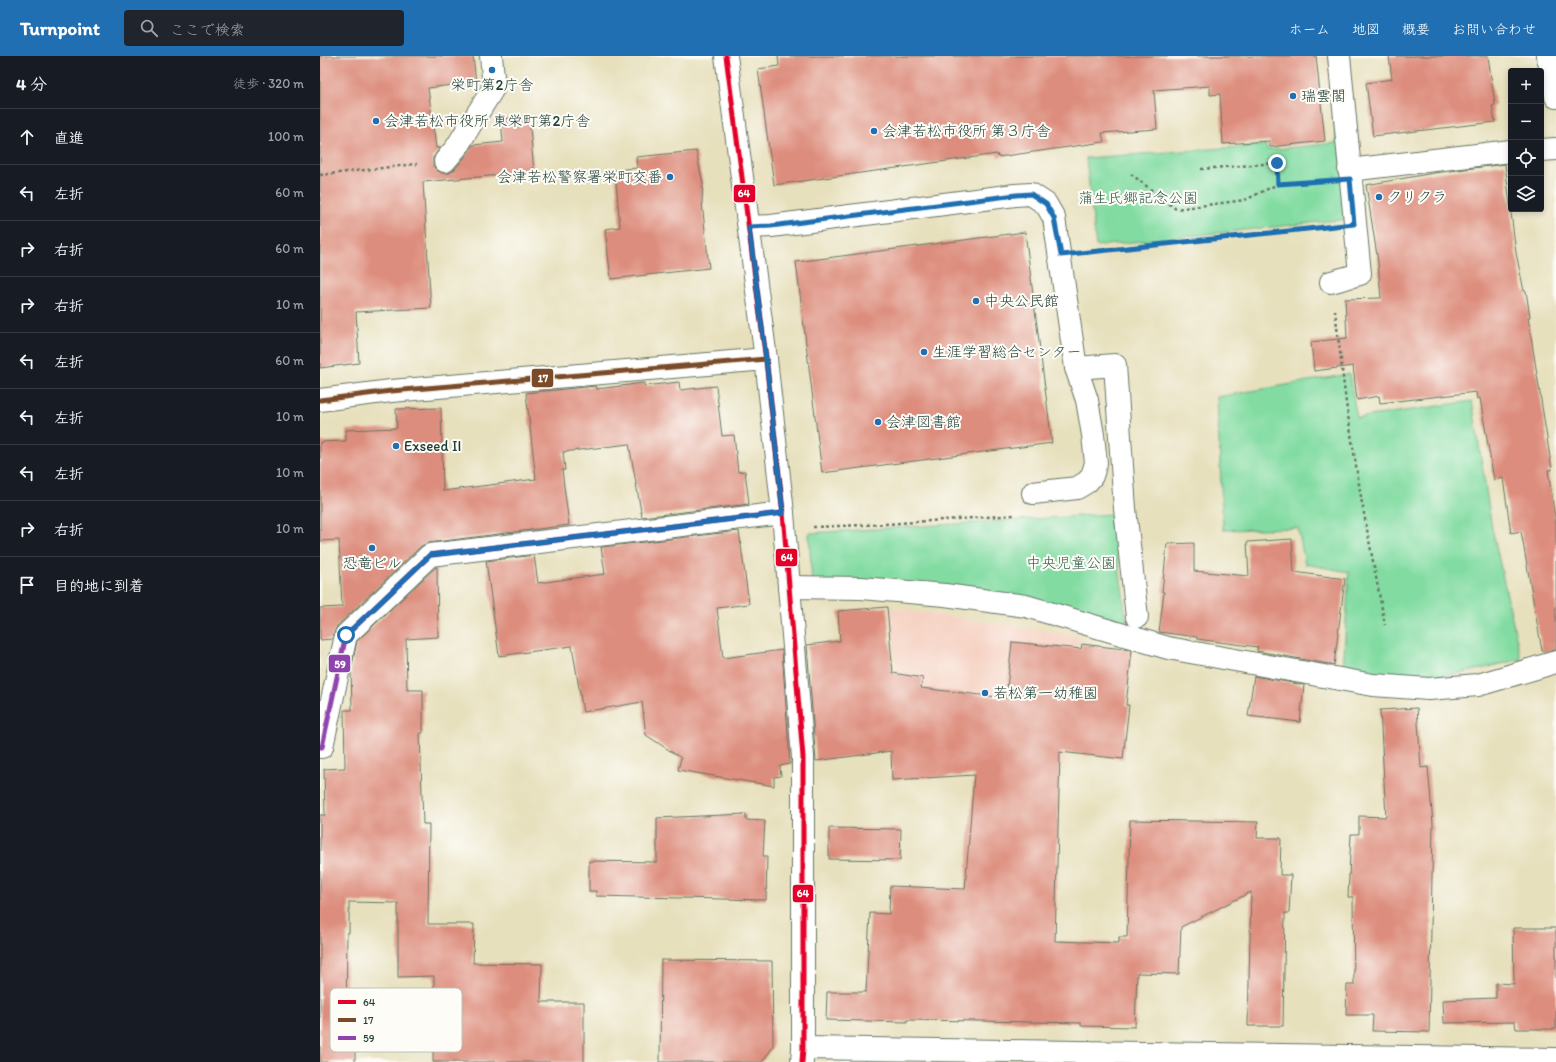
<!DOCTYPE html>
<html lang="ja">
<head>
<meta charset="utf-8">
<style>
  :root { --surface:#171b24; --page:#20242c; --text:#f1f3f6; --muted:#9ea1a6; --line:#363941; --accent:#1f6fb2 }
  body { margin:0; font-family:Itim,"Klee One",sans-serif; background:var(--page); color:var(--text) }
  .controls { position:absolute; right:12px; top:12px; display:grid; overflow:hidden; border-radius:4px; box-shadow:0 2px 6px #0003 }
  .controls button { width:36px; height:36px; display:grid; place-items:center; padding:0; border:0; border-bottom:1px solid var(--line); background:var(--surface); color:var(--text); font:20px sans-serif }
  .stop { position:absolute; width:12px; height:12px; margin:-9px; border:3px solid #1f6fb2; border-radius:50%; background:#fff }
  .stop.end { background:#1f6fb2; border-color:#fff; box-shadow:0 1px 4px #0008 }
  .list { margin:0; padding:0; list-style:none }
  h2 { display:flex; justify-content:space-between; align-items:center; height:52px; margin:0; padding:0 16px; font-size:17px }
  h2 small { font-size:13px; font-weight:400; color:var(--muted) }
  .list li { display:grid; grid-template-columns:26px 1fr auto; gap:12px; align-items:center; box-sizing:border-box; height:56px; padding:0 16px; border-top:1px solid var(--line) }
  .list b { display:block; font-size:15px; white-space:nowrap }
  .list em { font-size:13px; font-style:normal; color:var(--muted) }
  .icon { flex:none; width:22px; height:22px; fill:none; stroke:currentColor; stroke-width:2; stroke-linecap:round; stroke-linejoin:round }
  .map { position:relative; flex:none; width:1236px; height:1006px; overflow:hidden }
  header { display:flex; align-items:center; gap:24px; box-sizing:border-box; height:56px; padding:0 20px; background:var(--accent); color:#fff }
  header strong { font-size:19px }
  nav { display:flex; gap:22px; margin-inline-start:auto; font-size:14px }
  .search { width:280px; height:36px; background:var(--page); display:flex; align-items:center; gap:10px; box-sizing:border-box; padding:0 14px; border-radius:4px; color:var(--muted); font-size:15px }
  main { display:flex }
  aside { flex:1; background:var(--surface) }
  .map>svg:first-child { display:block }
  .built { fill:#f6d2c3 }
  .green { fill:#82dca2; stroke:#508c6b }
  .building { fill:#dd8d7d }
  .lines { fill:none; stroke-linecap:round; stroke-linejoin:round }
  .minor-casing { stroke:#657664; stroke-width:24 }
  .major-casing { stroke:#657664; stroke-width:24 }
  .highway-casing { stroke:#657664; stroke-width:24 }
  .path { stroke:#657664; stroke-width:2.5; stroke-dasharray:3 3; stroke-linecap:butt }
  .minor { stroke:#fff; stroke-width:22 }
  .major { stroke:#fff; stroke-width:22 }
  .highway { stroke:#fff; stroke-width:22 }
  .bus-1-casing { stroke:#fdfcf7; stroke-width:8 }
  .bus-2-casing { stroke:#fdfcf7; stroke-width:8 }
  .bus-3-casing { stroke:#fdfcf7; stroke-width:8 }
  .bus-1 { stroke:#e4002b; stroke-width:5 }
  .bus-2 { stroke:#7a4b2a; stroke-width:5 }
  .bus-3 { stroke:#8e44ad; stroke-width:5 }
  .route { stroke:#1f6fb2; stroke-width:5 }
  .poi-dot { fill:#1f6fb2; stroke:#fdfcf7; stroke-width:1.5 }
  .labels { text-anchor:middle; dominant-baseline:central; stroke-width:4; stroke-linejoin:round; paint-order:stroke }
  .poi-label { font-size:15px; fill:#1f3d34; stroke:#fdfcf7; text-anchor:start }
  .park-label { font-size:15px; fill:#335d4a; stroke:#fdfcf7 }
  .key { fill:#fdfcf7; stroke:#bac3bc; stroke-width:1 }
  .key-label { font-size:11px; fill:#1f3d34 }
  .line-badge { stroke:#fdfcf7; stroke-width:1.5 }
  .badge-label { font-size:11px; text-anchor:middle; font-weight:bold; fill:#fff }
</style>
</head>
<body>
<header>
<strong>Turnpoint</strong>
<div class="search"><svg class="icon" aria-label="search" viewBox="0 0 24 24"><circle cx="10" cy="10" r="6"/><path d="M15 15l6 6"/></svg>ここで検索</div>
<nav><a>ホーム</a><a>地図</a><a>概要</a><a>お問い合わせ</a></nav>
</header>
<main>
<aside>
<h2>4 分<small>徒歩 · 320 m</small></h2>
<ul class="list">
<li><svg class="icon" aria-label="ahead" viewBox="0 0 24 24"><path d="M12 20V5M6 11l6-6 6 6"/></svg><div><b>直進</b></div><em>100 m</em></li>
<li><svg class="icon" aria-label="left" viewBox="0 0 24 24"><path d="M17 20v-9H6M10 6l-5 5 5 5"/></svg><div><b>左折</b></div><em>60 m</em></li>
<li><svg class="icon" aria-label="right" viewBox="0 0 24 24"><path d="M7 20v-9h11M14 6l5 5-5 5"/></svg><div><b>右折</b></div><em>60 m</em></li>
<li><svg class="icon" aria-label="right" viewBox="0 0 24 24"><path d="M7 20v-9h11M14 6l5 5-5 5"/></svg><div><b>右折</b></div><em>10 m</em></li>
<li><svg class="icon" aria-label="left" viewBox="0 0 24 24"><path d="M17 20v-9H6M10 6l-5 5 5 5"/></svg><div><b>左折</b></div><em>60 m</em></li>
<li><svg class="icon" aria-label="left" viewBox="0 0 24 24"><path d="M17 20v-9H6M10 6l-5 5 5 5"/></svg><div><b>左折</b></div><em>10 m</em></li>
<li><svg class="icon" aria-label="left" viewBox="0 0 24 24"><path d="M17 20v-9H6M10 6l-5 5 5 5"/></svg><div><b>左折</b></div><em>10 m</em></li>
<li><svg class="icon" aria-label="right" viewBox="0 0 24 24"><path d="M7 20v-9h11M14 6l5 5-5 5"/></svg><div><b>右折</b></div><em>10 m</em></li>
<li><svg class="icon" aria-label="arrive" viewBox="0 0 24 24"><path d="M6 21V4h12l-3 4 3 4H6"/></svg><div><b>目的地に到着</b></div></li>
</ul>
</aside>
<div class="map">
<svg width="1236" height="1006" viewBox="0 0 1236 1006">
  <rect width="100%" height="100%" fill="#fdfcf7"/>
  <filter id="ink" filterUnits="userSpaceOnUse"><feTurbulence type="fractalNoise" baseFrequency=".025" numOctaves="2"/><feDisplacementMap in="SourceGraphic" scale="8" xChannelSelector="R" yChannelSelector="G"/><feConvolveMatrix kernelMatrix="1 2 1 2 8 2 1 2 1" color-interpolation-filters="sRGB"/></filter>
  <filter id="wash" filterUnits="userSpaceOnUse"><feTurbulence type="fractalNoise" baseFrequency=".012" numOctaves="4" result="noise"/><feDisplacementMap in="SourceGraphic" scale="16" xChannelSelector="R" yChannelSelector="G"/><feGaussianBlur stdDeviation="0.9" result="paint"/><feColorMatrix in="noise" values="0 0 0 0 0 0 0 0 0 0 0 0 0 0 0 0 0 1.4 0 .05"/><feComposite in="paint" operator="in"/></filter>
  <g filter="url(#wash)">
    <rect width="100%" height="100%" fill="#e7e0bd"/>
    <polygon class="built" points="570,552 759,580 743,709 583,695"/>
    <g class="green">
      <polygon points="1010,0 1028,163 776,190 766,102 946,89 947,94 1016,87"/>
      <path d="M1029 318 1037 362 1152 345 1172 472 1201 603C1158 614 1117 625 1071 622 1055 621 1039 617 1023 615L1029 516 985 508 978 472 903 474 897 341Z"/>
      <polygon points="792,458 807,569 492,529 489,477"/>
    </g>
    <g id="blocks">
      <g class="building">
        <polygon points="0,0 153,0 156,26 108,32 116,92 120,92 113,102 113,110 117,114 122,117 130,117 135,113 146,100 153,89 183,86 181,63 209,60 214,116 103,126 111,252 36,256 39,307 0,312"/>
        <polygon points="458,0 996,0 1005,85 950,91 950,85 903,88 900,38 890,39 890,30 834,34 837,73 782,77 784,86 678,101 677,98 454,129 438,13 459,10"/>
        <polygon points="1069,0 1168,0 1175,49 1172,50 1175,66 1053,80 1046,27 1072,23"/>
        <polygon points="376,95 383,128 382,146 389,212 291,223 285,173 300,171 295,114 317,112 316,101"/>
        <polygon points="1185,108 1196,197 1204,235 1206,235 1210,261 1208,261 1232,414 1228,414 1236,469 1236,594 1230,595 1222,595 1201,475 1191,477 1183,422 1174,424 1160,342 1157,343 1156,336 1060,347 1059,340 1037,344 1033,310 994,315 991,286 1027,282 1025,243 1061,242 1058,206 1046,129 1114,117"/>
        <polygon points="705,176 732,387 502,417 476,206"/>
        <polygon points="359,326 360,334 396,330 402,380 414,379 418,416 425,415 429,448 322,461 309,388 243,396 245,414 242,414 249,469 108,487 101,490 17,570 12,583 0,584 0,552 22,551 19,484 0,485 0,386 26,385 26,374 77,372 76,353 121,352 123,435 216,423 206,337 276,330 277,333 324,327 324,330"/>
        <polygon points="419,475 429,548 397,552 403,602 462,594 470,708 460,710 461,720 454,721 454,730 358,714 361,702 326,679 322,646 263,656 252,590 179,600 166,505 214,499 218,527 285,518 281,491"/>
        <polygon points="972,483 974,516 1025,523 1014,609 937,595 938,591 877,583 877,581 839,576 844,536 842,536 847,488 874,487 874,515 929,520 927,486"/>
        <polygon points="116,511 117,511 118,581 86,583 87,634 103,634 103,677 100,677 103,768 109,768 108,868 154,868 153,907 222,908 221,946 264,946 264,1006 113,1006 114,920 78,921 78,847 29,846 29,877 27,877 26,965 35,965 35,1006 0,1006 0,759 5,759 4,713 25,712 24,654 32,654 31,614 37,585"/>
        <polygon points="567,551 573,617 603,622 601,632 686,642 692,586 761,593 762,588 812,594 806,649 809,649 803,703 740,696 735,885 799,887 799,881 807,881 810,764 938,766 937,782 961,782 960,819 971,819 969,857 965,857 963,970 928,970 931,836 861,871 859,918 817,917 815,971 761,970 761,967 661,965 587,964 587,966 506,964 507,936 546,936 550,857 569,858 570,830 645,833 654,719 572,724 571,695 496,705 487,589 520,585 518,555"/>
        <polygon points="934,620 984,629 980,666 928,660"/>
        <polygon points="1097,652 1101,712 1108,711 1113,768 1109,976 1052,975 1053,959 1026,959 1027,929 1034,929 1033,841 1028,841 1031,778 1039,778 1039,760 1066,761 1060,654"/>
        <polygon points="426,758 426,764 445,765 443,800 447,800 446,844 276,840 276,835 269,835 269,805 337,806 337,762"/>
        <polygon points="509,772 581,773 580,804 509,803"/>
        <polygon points="1193,872 1236,872 1236,973 1196,973 1195,966 1124,967 1123,944 1176,942 1176,927 1194,928"/>
        <polygon points="341,904 452,905 453,991 442,1006 340,1006"/>
      </g>
    </g>
  </g>
  <g filter="url(#ink)">
    <use href="#blocks" fill-opacity="0" stroke="#657664" stroke-width="1"/>
    <g class="lines">
      <g class="minor-casing">
        <g id="minor">
          <polyline points="406,0 446,303 463,457 483,701 483,992"/>
          <polyline points="1221,94 1236,93"/>
          <polyline points="125,105 136,92 174,31 171,0"/>
          <polyline points="1029,114 1191,95"/>
          <polyline points="429,171 451,170 695,139 711,138 726,148 734,162 756,312 767,344 773,379 776,407 772,420 767,426 757,432 713,437"/>
          <polyline points="1011,226 1040,218 1019,0"/>
          <polyline points="756,312 795,309 805,453 817,561"/>
          <polyline points="0,344 71,335 446,303"/>
          <polyline points="469,531 541,532 625,539 706,550 848,592 1053,629 1109,633 1158,629 1236,606"/>
          <polyline points="0,691 2,691 26,579 110,499 463,457"/>
        </g>
      </g>
      <g class="major-casing">
        <polyline id="major" points="482,1006 483,992 1236,1003"/>
      </g>
      <g class="highway-casing">
        <polyline id="highway" points="1228,0 1236,41"/>
      </g>
      <g class="path">
        <polyline points="881,113 957,107 958,128 1004,125"/>
        <polyline points="811,118 856,153 925,144 958,128"/>
        <polyline points="0,119 97,108"/>
        <polyline points="767,196 1007,171"/>
        <polyline points="1015,254 1026,347 1042,447 1065,569"/>
        <polyline points="493,471 566,468 695,459"/>
      </g>
      <use href="#minor" class="minor"/>
      <use href="#major" class="major"/>
      <use href="#highway" class="highway"/>
      <g class="bus-1-casing">
        <polyline id="bus-1" points="406,0 446,303 463,457 483,701 483,992 482,1006"/>
      </g>
      <g class="bus-2-casing">
        <polyline id="bus-2" points="0,344 71,335 446,303"/>
      </g>
      <g class="bus-3-casing">
        <polyline id="bus-3" points="0,691 2,691 26,579 110,499 463,457"/>
      </g>
      <use href="#bus-1" class="bus-1"/>
      <use href="#bus-2" class="bus-2"/>
      <use href="#bus-3" class="bus-3"/>
    </g>
  </g>
  <g class="lines" filter="url(#ink)">
    <polyline class="route" points="26,579 110,499 463,457 446,303 429,171 451,170 696,139 711,138 726,148 734,162 741,199 1034,168 1030,123 958,128 957,107"/>
  </g>
  <g class="poi-dot">
    <circle cx="172" cy="14" r="4"/>
    <circle cx="973" cy="40" r="4"/>
    <circle cx="56" cy="65" r="4"/>
    <circle cx="554" cy="75" r="4"/>
    <circle cx="350" cy="121" r="4"/>
    <circle cx="1059" cy="141" r="4"/>
    <circle cx="656" cy="245" r="4"/>
    <circle cx="604" cy="296" r="4"/>
    <circle cx="558" cy="366" r="4"/>
    <circle cx="76" cy="390" r="4"/>
    <circle cx="52" cy="492" r="4"/>
    <circle cx="665" cy="637" r="4"/>
  </g>
  <g class="labels">
    <g class="poi-label">
      <text x="172" y="29" text-anchor="middle">栄町第2庁舎</text>
      <text x="981" y="40">瑞雲閣</text>
      <text x="64" y="65">会津若松市役所 東栄町第2庁舎</text>
      <text x="562" y="75">会津若松市役所 第３庁舎</text>
      <text x="342" y="121" text-anchor="end">会津若松警察署栄町交番</text>
      <text x="1067" y="141">クリクラ</text>
      <text x="664" y="245">中央公民館</text>
      <text x="612" y="296">生涯学習総合センター</text>
      <text x="566" y="366">会津図書館</text>
      <text x="84" y="390">Exseed II</text>
      <text x="52" y="507" text-anchor="middle">恐竜ビル</text>
      <text x="673" y="637">若松第一幼稚園</text>
    </g>
    <g class="park-label">
      <text x="818" y="142">蒲生氏郷記念公園</text>
      <text x="751" y="507">中央児童公園</text>
    </g>
  </g>
  <rect x="10" y="932" width="132" height="64" rx="6" class="key"/>
  <rect x="18" y="944" width="18" height="4" fill="#e4002b"/>
  <rect x="18" y="962" width="18" height="4" fill="#7a4b2a"/>
  <rect x="18" y="980" width="18" height="4" fill="#8e44ad"/>
  <g class="key-label">
    <text x="43" y="950">64</text>
    <text x="43" y="968">17</text>
    <text x="43" y="986">59</text>
  </g>
  <g class="line-badge">
    <rect x="413" y="128" width="23" height="19" rx="4" fill="#e4002b"/>
    <rect x="211" y="312" width="23" height="20" rx="4" fill="#7a4b2a"/>
    <rect x="455" y="492" width="23" height="19" rx="4" fill="#e4002b"/>
    <rect x="8" y="598" width="23" height="19" rx="4" fill="#8e44ad"/>
    <rect x="472" y="828" width="22" height="19" rx="4" fill="#e4002b"/>
  </g>
  <g class="badge-label">
    <text x="424" y="141">64</text>
    <text x="223" y="326">17</text>
    <text x="467" y="505">64</text>
    <text x="20" y="612">59</text>
    <text x="483" y="841">64</text>
  </g>
</svg>
<div class="controls">
<button>+</button>
<button>−</button>
<button><svg class="icon" aria-label="locate" viewBox="0 0 24 24"><circle cx="12" cy="12" r="6"/><path d="M12 2v4M12 18v4M2 12h4M18 12h4"/></svg></button>
<button><svg class="icon" aria-label="layers" viewBox="0 0 24 24"><path d="M12 4l9 5-9 5-9-5zM3 14l9 5 9-5"/></svg></button>
</div>
<div class="stop" style="left:26px;top:579px"></div>
<div class="stop end" style="left:957px;top:107px"></div>
</div>
</main>
</body>
</html>
